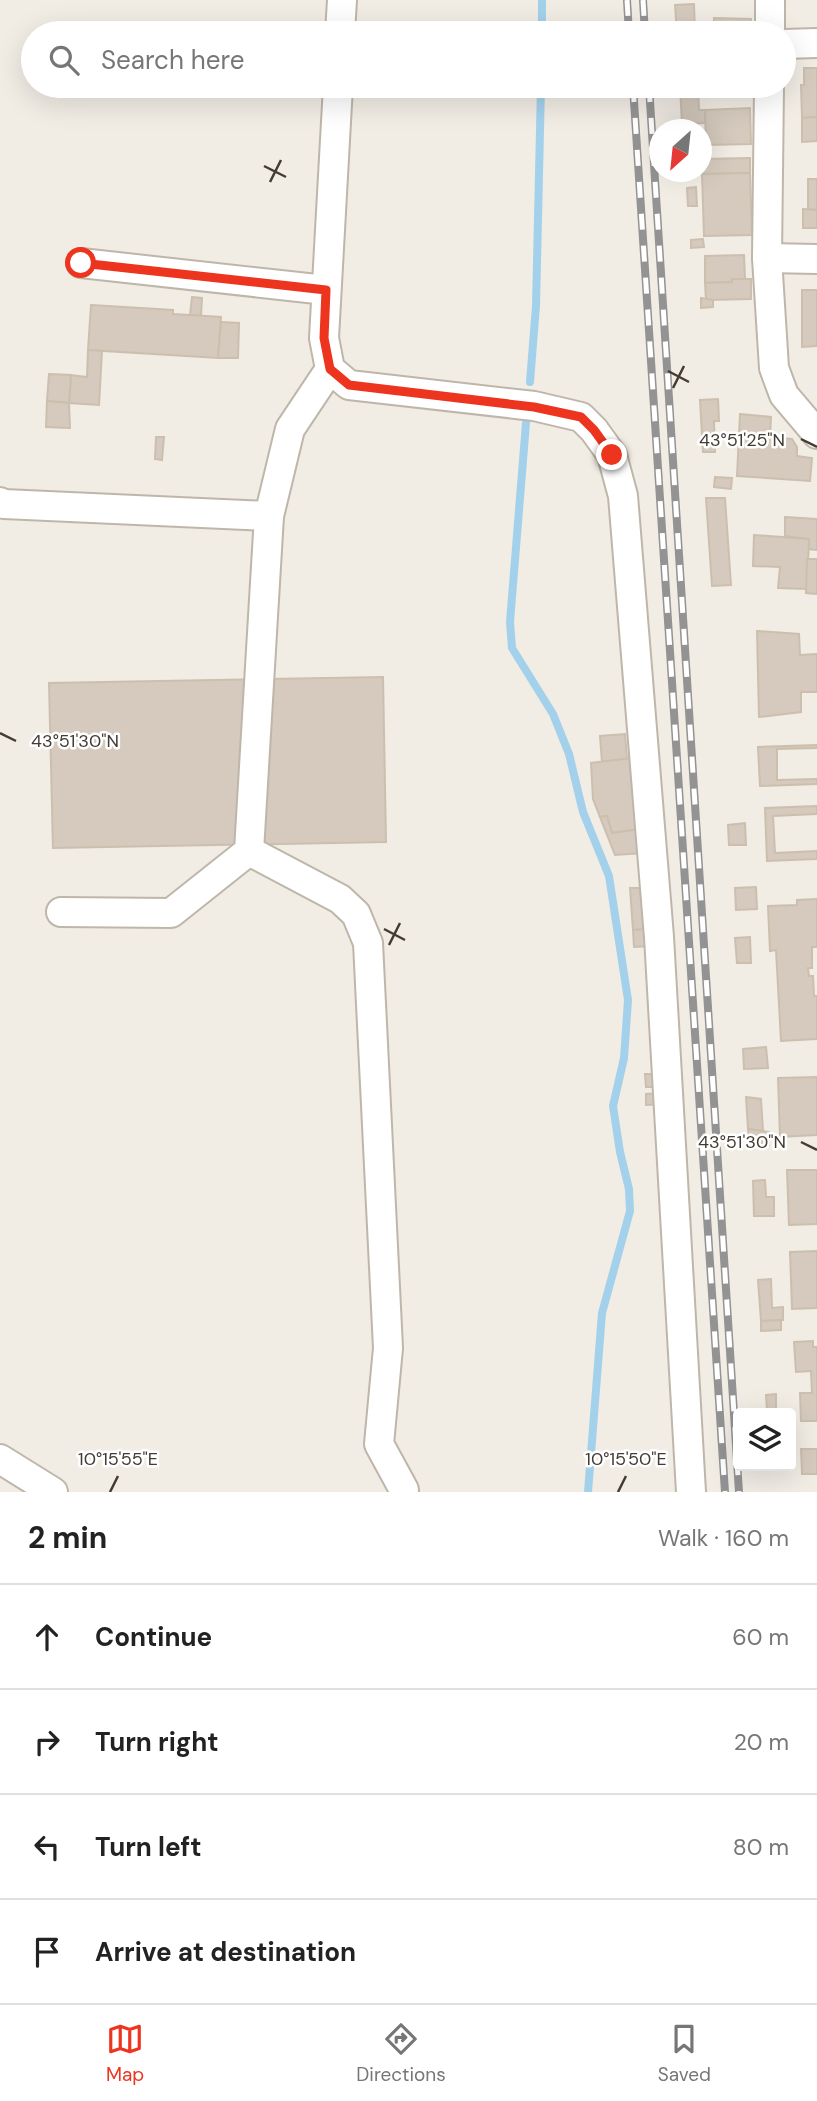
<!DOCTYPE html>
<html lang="en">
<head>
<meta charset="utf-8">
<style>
  :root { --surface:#fff; --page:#f2f2f2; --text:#222; --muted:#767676; --line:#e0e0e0; --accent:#ed341f }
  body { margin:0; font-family:"DM Sans",sans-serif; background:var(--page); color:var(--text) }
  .controls { position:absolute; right:21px; bottom:21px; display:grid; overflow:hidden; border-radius:7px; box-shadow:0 7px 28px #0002 }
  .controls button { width:63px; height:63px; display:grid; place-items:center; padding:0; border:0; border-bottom:2px solid var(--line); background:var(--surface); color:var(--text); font:35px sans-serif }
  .compass { position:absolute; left:649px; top:119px; width:63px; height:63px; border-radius:50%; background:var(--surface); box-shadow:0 7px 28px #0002; rotate:207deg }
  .stop { position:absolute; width:21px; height:21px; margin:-16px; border:5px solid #ed341f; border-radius:50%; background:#fff }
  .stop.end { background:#ed341f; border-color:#fff; box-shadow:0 2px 7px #0008 }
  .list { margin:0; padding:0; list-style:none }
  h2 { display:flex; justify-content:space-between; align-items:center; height:91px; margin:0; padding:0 28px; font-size:30px }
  h2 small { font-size:23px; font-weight:400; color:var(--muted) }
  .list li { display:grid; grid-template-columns:46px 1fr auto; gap:21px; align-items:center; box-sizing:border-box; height:105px; padding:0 28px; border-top:2px solid var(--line) }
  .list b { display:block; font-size:26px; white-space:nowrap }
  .list em { font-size:23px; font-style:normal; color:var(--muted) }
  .icon { flex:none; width:38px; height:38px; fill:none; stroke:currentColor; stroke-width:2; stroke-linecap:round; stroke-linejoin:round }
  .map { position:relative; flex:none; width:817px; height:1492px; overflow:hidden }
  .search { position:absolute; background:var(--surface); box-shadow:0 7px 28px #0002; left:21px; right:21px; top:21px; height:77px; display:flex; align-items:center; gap:18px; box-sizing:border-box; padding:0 24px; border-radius:38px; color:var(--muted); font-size:26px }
  .sheet { height:511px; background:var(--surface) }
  nav { display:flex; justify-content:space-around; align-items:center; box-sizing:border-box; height:98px; border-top:2px solid var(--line); background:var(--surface); font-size:19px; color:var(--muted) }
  nav a { display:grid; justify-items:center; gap:4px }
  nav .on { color:var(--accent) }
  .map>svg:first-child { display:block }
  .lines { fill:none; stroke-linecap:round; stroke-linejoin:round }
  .stream { stroke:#a3d1eb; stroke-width:8 }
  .building { fill:#d5cabd; stroke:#ccbfae; stroke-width:2 }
  .minor-casing { stroke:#bfb6aa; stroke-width:32 }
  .minor { stroke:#fff; stroke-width:28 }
  .rail-casing { stroke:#939393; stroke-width:8 }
  .rail { stroke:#fff; stroke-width:5; stroke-dasharray:16; stroke-linecap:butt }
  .route { stroke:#ed341f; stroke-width:9 }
  .ticks { fill:none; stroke:#433c34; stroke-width:2.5 }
  .ticks-label { font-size:18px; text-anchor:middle; fill:#433c34; stroke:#fff; stroke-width:5; stroke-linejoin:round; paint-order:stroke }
</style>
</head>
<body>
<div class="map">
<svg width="817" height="1492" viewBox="0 0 817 1492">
  <rect width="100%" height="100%" fill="#f1ece4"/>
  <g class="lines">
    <g class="stream">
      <polyline points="542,33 542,0"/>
      <polyline points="530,382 536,306 541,86"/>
      <polyline points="526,423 510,622 512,648 553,714 569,754 583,812 609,876 628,1000 624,1058 613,1106 620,1152 629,1189 630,1211 602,1313 588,1492"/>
    </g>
  </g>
  <g class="building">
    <polygon points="694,4 695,33 677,33 675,5"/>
    <polygon points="714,18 751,19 751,33 714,33"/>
    <polygon points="804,68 817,68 817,117 802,118 801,85 804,85"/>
    <polygon points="680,86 698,86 699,110 705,110 705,123 682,124"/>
    <polygon points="713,86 750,86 750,90 713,89"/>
    <polygon points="750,108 751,144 706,145 705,110"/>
    <polygon points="817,117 817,141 802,142 802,118"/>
    <polygon points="750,158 750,173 702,174 702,159"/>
    <polygon points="750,173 752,235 704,236 702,174"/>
    <polygon points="808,179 817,179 817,210 808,209"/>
    <polygon points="696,187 697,206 688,206 687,188"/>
    <polygon points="803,209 817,210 817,228 803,228"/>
    <polygon points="703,239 704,247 691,248 691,240"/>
    <polygon points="744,255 745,279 732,279 732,282 705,283 705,256"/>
    <polygon points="732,279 751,279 751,299 706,300 705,283 732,282"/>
    <polygon points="802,290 817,290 817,346 802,347"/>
    <polygon points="192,297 202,298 201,316 190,315"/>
    <polygon points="701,298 713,300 713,307 701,308"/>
    <polygon points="91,305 173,310 173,314 221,317 218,358 88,350"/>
    <polygon points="221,322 239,323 238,358 218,358"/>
    <polygon points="88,350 102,351 99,405 69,403 71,375 87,377"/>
    <polygon points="49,374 71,375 69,403 47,401"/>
    <polygon points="718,399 719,421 714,421 715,452 703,452 700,400"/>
    <polygon points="47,401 69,403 70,428 46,427"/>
    <polygon points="740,414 771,417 770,437 792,439 797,447 797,456 812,458 810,481 737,476"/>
    <polygon points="156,437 164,437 162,460 155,459"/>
    <polygon points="715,477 732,478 731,489 714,487"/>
    <polygon points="706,498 725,498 731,585 712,586"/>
    <polygon points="785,517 817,519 817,550 808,549 809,539 785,536"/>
    <polygon points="754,535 809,539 807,589 778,588 780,567 753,566"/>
    <polygon points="807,559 817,559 817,594 806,593"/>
    <polygon points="757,631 799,634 800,655 817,654 817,692 801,692 801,712 759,717"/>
    <polygon points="383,677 386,842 53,848 49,683"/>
    <polygon points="625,734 627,759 602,762 600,736"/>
    <polygon points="817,745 817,748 777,749 777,780 817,779 817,784 760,786 758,747"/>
    <polygon points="632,758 640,829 612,833 607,816 600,817 593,799 591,763"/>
    <polygon points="817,806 817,814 773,816 775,853 817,851 817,859 767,861 765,808"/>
    <polygon points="607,816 612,833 640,829 643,853 615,855 600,817"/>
    <polygon points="745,823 746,845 729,845 728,825"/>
    <polygon points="756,887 757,909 736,910 735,888"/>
    <polygon points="630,888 642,888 650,929 633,930"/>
    <polygon points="817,899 817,947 812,947 812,968 808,968 809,976 813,976 814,996 817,996 817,1039 781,1041 776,950 770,951 768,906 797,905 797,900"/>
    <polygon points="650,929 651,946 634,947 633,930"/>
    <polygon points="750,937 751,963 737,963 735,938"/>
    <polygon points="766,1047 768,1068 744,1069 743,1049"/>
    <polygon points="645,1074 659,1074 659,1087 646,1087"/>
    <polygon points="817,1077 817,1135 780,1137 778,1078"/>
    <polygon points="662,1093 662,1104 646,1105 646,1094"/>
    <polygon points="746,1097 761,1099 763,1131 748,1129"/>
    <polygon points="748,1129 769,1132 769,1145 749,1142"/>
    <polygon points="787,1170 817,1170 817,1224 789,1225"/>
    <polygon points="765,1180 766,1197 774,1197 774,1216 754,1216 753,1181"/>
    <polygon points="817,1251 817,1308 792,1309 790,1252"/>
    <polygon points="771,1279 772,1308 783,1307 783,1320 761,1321 758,1280"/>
    <polygon points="781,1320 781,1330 761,1331 761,1321"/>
    <polygon points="813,1341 813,1347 817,1347 817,1421 801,1421 800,1393 812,1393 811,1371 796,1372 794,1342"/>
    <polygon points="776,1394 776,1411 767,1411 766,1395"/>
    <polygon points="801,1449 817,1449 817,1474 802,1474"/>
  </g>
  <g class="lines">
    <g class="minor-casing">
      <g id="minor">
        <polyline points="340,33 342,0"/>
        <polyline points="770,33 770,0"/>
        <polyline points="784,44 817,43"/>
        <polyline points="338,86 324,338 330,369 349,385 534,406 581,417 594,430 612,455 623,496 659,937 691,1492"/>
        <polyline points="769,86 767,258 774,368 784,395 817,434"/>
        <polyline points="767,258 817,259"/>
        <polyline points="81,263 326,290"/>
        <polyline points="0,502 4,504 269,516"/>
        <polyline points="249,851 340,899 356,914 368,943 388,1348 379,1444 404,1490"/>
        <polyline points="61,912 171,913 249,851 269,516 290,429 330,369"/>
        <polyline points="0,1459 53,1492"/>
      </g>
    </g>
    <use href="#minor" class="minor"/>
    <g class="rail-casing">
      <g id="rail">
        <polyline points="627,0 629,33"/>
        <polyline points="643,0 645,33"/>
        <polyline points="633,86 725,1492"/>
        <polyline points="649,86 739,1492"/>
      </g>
    </g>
    <use href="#rail" class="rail"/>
  </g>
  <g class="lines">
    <polyline class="route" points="81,263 326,290 324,338 330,369 349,385 534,407 581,417 594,430 612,455"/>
  </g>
  <path class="ticks" d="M264 166 286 177M270 182 281 160M668 371 689 382M673 388 684 366M801 439 817 447M0 733 16 741M384 929 405 940M389 945 400 923M801 1142 817 1150M110 1492 118 1476M618 1492 626 1476"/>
  <g class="ticks-label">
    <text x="742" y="446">43°51'25"N</text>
    <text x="75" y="747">43°51'30"N</text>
    <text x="742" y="1148">43°51'30"N</text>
    <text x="118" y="1465">10°15'55"E</text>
    <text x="626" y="1465">10°15'50"E</text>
  </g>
</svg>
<div class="controls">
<button><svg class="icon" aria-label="layers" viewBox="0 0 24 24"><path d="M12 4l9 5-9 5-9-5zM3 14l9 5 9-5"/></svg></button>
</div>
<svg class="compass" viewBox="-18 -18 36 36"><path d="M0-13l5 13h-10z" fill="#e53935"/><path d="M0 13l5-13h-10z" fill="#767676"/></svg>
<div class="stop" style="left:81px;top:263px"></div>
<div class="stop end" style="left:612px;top:455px"></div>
<div class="search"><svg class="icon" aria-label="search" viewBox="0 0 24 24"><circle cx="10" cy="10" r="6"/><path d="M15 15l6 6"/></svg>Search here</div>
</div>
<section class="sheet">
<h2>2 min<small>Walk · 160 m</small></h2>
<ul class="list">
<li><svg class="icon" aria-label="ahead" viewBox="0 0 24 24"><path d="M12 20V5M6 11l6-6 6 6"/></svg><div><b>Continue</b></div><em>60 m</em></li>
<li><svg class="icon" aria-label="right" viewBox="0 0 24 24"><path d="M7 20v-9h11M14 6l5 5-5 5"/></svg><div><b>Turn right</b></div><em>20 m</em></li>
<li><svg class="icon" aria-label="left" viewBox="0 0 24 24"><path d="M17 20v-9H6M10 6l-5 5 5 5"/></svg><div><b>Turn left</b></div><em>80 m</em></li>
<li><svg class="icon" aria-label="arrive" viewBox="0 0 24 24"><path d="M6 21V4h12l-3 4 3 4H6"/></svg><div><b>Arrive at destination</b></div></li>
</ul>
</section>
<nav>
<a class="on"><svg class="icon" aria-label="map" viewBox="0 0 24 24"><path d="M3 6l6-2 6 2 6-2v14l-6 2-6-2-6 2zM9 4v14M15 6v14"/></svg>Map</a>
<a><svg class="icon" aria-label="directions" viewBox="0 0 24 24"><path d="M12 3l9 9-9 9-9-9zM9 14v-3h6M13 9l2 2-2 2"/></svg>Directions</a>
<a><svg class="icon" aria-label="saved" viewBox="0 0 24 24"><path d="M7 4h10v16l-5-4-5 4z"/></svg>Saved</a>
</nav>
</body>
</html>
